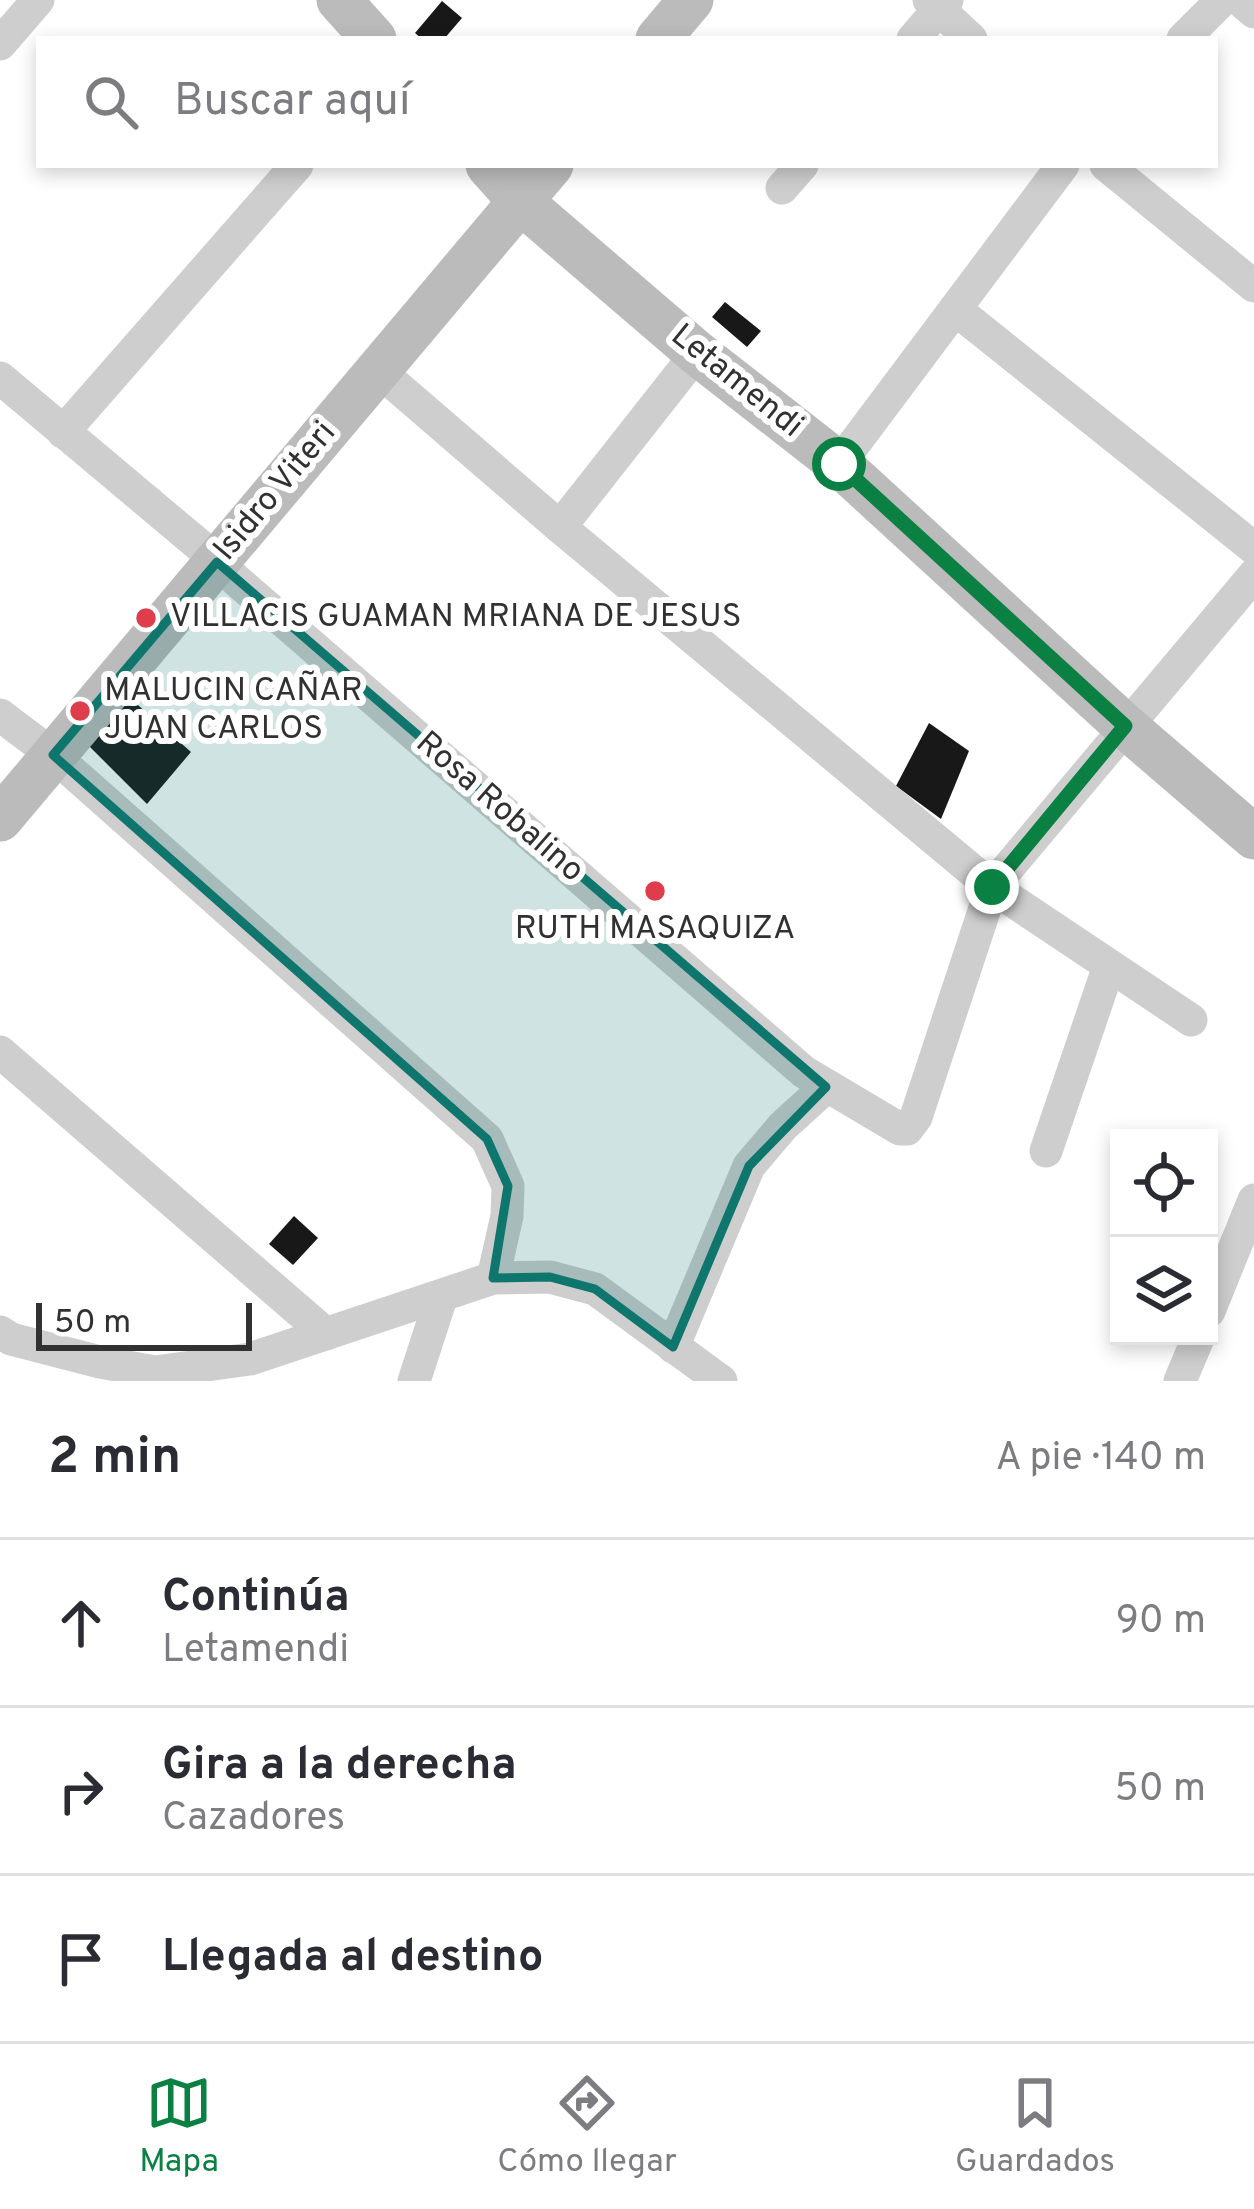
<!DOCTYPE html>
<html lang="es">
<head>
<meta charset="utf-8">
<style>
  :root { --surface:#fff; --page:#f7f7f7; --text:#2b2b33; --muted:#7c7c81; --line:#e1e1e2; --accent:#0b8043 }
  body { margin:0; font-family:Overpass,sans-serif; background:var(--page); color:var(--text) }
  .controls { position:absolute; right:36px; bottom:36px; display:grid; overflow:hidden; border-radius:0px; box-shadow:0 6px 18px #0003 }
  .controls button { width:108px; height:108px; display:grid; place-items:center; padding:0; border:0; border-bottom:3px solid var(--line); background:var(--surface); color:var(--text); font:60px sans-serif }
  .scale { position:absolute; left:36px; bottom:30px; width:216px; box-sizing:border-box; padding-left:12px; border:6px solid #313131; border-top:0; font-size:33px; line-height:42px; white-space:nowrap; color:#313131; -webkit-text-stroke:9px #fff; paint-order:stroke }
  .stop { position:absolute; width:36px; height:36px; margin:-27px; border:9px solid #0b8043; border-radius:50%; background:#fff }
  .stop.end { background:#0b8043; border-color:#fff; box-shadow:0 3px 12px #0008 }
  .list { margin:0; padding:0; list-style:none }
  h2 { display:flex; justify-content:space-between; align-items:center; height:156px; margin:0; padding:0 48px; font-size:51px }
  h2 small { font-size:39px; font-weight:400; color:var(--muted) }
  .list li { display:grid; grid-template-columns:78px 1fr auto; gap:36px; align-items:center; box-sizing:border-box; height:168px; padding:0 48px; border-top:3px solid var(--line) }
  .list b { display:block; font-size:45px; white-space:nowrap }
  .list p { margin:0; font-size:39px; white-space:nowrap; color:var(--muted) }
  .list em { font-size:39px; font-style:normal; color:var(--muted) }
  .icon { flex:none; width:66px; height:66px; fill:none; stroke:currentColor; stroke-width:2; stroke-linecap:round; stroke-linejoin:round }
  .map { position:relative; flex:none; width:1254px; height:1381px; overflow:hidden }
  .search { position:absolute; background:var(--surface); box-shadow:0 6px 18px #0003; left:36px; right:36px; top:36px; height:132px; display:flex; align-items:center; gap:30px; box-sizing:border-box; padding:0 42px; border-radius:0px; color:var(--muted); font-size:45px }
  .sheet { height:660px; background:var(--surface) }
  nav { display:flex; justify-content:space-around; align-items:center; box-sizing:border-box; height:168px; border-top:3px solid var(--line); background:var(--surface); font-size:33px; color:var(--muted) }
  nav a { display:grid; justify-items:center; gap:6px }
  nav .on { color:var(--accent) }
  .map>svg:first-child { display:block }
  .building { fill:#181818 }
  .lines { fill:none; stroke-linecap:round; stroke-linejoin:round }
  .street { stroke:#cecece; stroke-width:33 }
  .secondary { stroke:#bbb; stroke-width:45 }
  .route { stroke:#0b8043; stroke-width:15 }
  .marked { fill:#0f766e; fill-opacity:0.2; stroke:#0f766e; stroke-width:9; stroke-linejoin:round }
  .poi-dot { fill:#df3c4c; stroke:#fff; stroke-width:4.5 }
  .labels { text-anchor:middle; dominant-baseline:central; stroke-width:12; stroke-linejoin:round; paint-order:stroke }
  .street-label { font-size:33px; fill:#313131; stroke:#fff }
  .poi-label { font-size:33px; fill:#313131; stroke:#fff; text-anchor:start }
</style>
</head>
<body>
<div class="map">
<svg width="1254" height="1381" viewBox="0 0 1254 1381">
  <rect width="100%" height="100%" fill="#fff"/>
  <g class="building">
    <polygon points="442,1 462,18 444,39 422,39 415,33"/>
    <polygon points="725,302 761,331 747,347 712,317"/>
    <polygon points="130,698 191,752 147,804 87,744"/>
    <polygon points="929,723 969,751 941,819 896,786"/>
    <polygon points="294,1216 318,1238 293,1265 269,1244"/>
  </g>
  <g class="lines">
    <g class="street">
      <polyline points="929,0 971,39"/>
      <polyline points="1240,0 1254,12"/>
      <polyline points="913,39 947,0"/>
      <polyline points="1183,39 1222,0"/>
      <polyline points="0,44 38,0"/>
      <polyline points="1106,165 1254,286"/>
      <polyline points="782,188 802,165"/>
      <polyline points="955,309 1254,548"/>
      <polyline points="379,371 560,527 992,887 1191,1020"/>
      <polyline points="0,378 199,545 236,580 804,1072 900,1129 907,1129 916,1117 992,887 1254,575"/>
      <polyline points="63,432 297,165"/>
      <polyline points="839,464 1063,165"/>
      <polyline points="560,527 697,353"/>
      <polyline points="0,715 53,755 487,1139 508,1186 507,1216 493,1278"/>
      <polyline points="0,1052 326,1334"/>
      <polyline points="1046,1151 1109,966"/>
      <polyline points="1209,1311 1254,1200"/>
      <polyline points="0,1332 11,1339 100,1362 155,1372 250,1359 493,1278 550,1277 595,1289 721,1381"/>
      <polyline points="673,1347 749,1166 783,1126 826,1087"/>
      <polyline points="414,1381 441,1298"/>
      <polyline points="1180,1381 1199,1336"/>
    </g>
    <g class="secondary">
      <polyline points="339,0 374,39"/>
      <polyline points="658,39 691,0"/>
      <polyline points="488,165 520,201 697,353 839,464 1125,726 1254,837"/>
      <polyline points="0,819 551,165"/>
    </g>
  </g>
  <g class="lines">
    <polyline class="route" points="839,464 1125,726 992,887"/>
  </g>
  <path class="marked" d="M217 562 826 1087 749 1166 673 1347 595 1289 550 1277 493 1278 508 1186 487 1139 53 755Z"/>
  <g class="poi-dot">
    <circle cx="146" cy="618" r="12"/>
    <circle cx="80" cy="711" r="12"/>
    <circle cx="655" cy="891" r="12"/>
  </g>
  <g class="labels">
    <g class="street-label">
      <text transform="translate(736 382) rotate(39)">Letamendi</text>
      <text transform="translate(276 492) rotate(-50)">Isidro Viteri</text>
      <text transform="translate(499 808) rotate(41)">Rosa Robalino</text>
    </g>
    <g class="poi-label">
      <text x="170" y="618">VILLACIS GUAMAN MRIANA DE JESUS</text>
      <text x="104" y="692">MALUCIN CAÑAR<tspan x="104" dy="38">JUAN CARLOS</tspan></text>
      <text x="655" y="930" text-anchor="middle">RUTH MASAQUIZA</text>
    </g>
  </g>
</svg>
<div class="controls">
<button><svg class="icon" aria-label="locate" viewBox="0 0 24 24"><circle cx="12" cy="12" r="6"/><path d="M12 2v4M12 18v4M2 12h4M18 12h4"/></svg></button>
<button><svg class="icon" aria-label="layers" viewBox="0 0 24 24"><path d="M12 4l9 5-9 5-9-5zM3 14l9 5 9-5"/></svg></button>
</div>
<div class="scale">50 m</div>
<div class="stop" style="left:839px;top:464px"></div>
<div class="stop end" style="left:992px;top:887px"></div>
<div class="search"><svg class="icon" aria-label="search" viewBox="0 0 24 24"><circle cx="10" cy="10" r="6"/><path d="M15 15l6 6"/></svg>Buscar aquí</div>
</div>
<section class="sheet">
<h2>2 min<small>A pie · 140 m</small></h2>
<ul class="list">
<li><svg class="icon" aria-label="ahead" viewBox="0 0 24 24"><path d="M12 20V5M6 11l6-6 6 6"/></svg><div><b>Continúa</b><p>Letamendi</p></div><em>90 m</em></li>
<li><svg class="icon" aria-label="right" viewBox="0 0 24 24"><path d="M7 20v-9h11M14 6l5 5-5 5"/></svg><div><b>Gira a la derecha</b><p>Cazadores</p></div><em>50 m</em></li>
<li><svg class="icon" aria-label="arrive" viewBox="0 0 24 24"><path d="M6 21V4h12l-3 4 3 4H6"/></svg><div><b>Llegada al destino</b></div></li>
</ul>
</section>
<nav>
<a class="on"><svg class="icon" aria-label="map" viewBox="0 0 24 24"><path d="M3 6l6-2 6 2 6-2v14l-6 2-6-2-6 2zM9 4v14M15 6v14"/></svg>Mapa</a>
<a><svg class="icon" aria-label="directions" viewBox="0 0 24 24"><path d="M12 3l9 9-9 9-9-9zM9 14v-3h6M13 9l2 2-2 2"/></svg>Cómo llegar</a>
<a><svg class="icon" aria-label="saved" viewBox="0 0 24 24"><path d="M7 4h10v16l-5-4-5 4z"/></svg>Guardados</a>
</nav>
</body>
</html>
